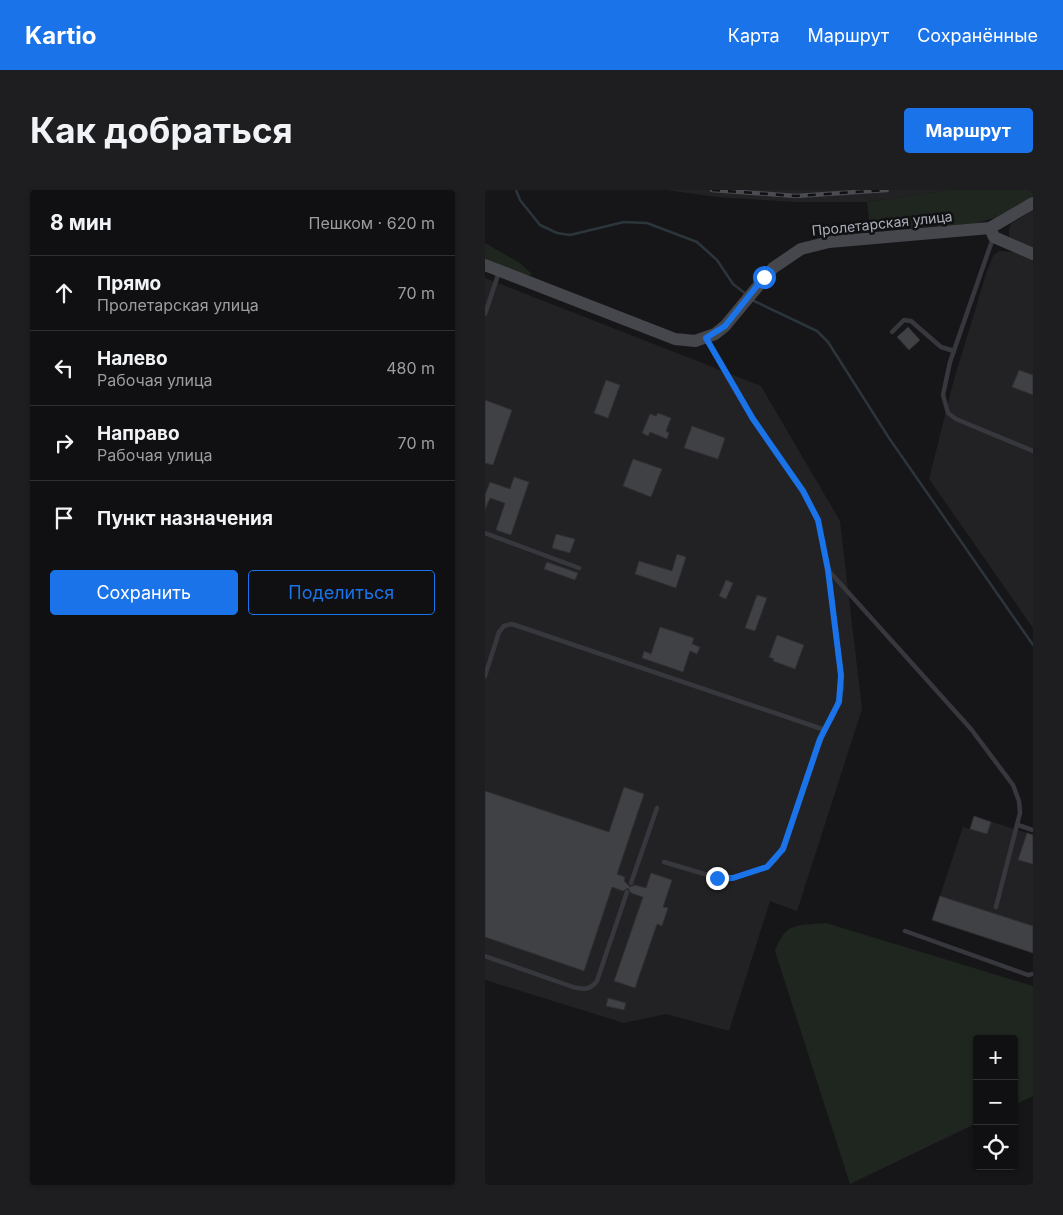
<!DOCTYPE html>
<html lang="ru">
<head>
<meta charset="utf-8">
<style>
  :root { --surface:#101012; --page:#1e1e20; --text:#f1f3f6; --muted:#9c9d9f; --line:#303032; --accent:#1a73e8 }
  body { margin:0; font-family:Inter,sans-serif; background:var(--page); color:var(--text) }
  .controls { position:absolute; right:15px; bottom:15px; display:grid; overflow:hidden; border-radius:5px; box-shadow:0 1px 4px #0004 }
  .controls button { width:45px; height:45px; display:grid; place-items:center; padding:0; border:0; border-bottom:1px solid var(--line); background:var(--surface); color:var(--text); font:25px sans-serif }
  .stop { position:absolute; width:15px; height:15px; margin:-11px; border:4px solid #1a73e8; border-radius:50%; background:#fff }
  .stop.end { background:#1a73e8; border-color:#fff; box-shadow:0 1px 5px #0008 }
  .list { margin:0; padding:0; list-style:none }
  h2 { display:flex; justify-content:space-between; align-items:center; height:65px; margin:0; padding:0 20px; font-size:21px }
  h2 small { font-size:16px; font-weight:400; color:var(--muted) }
  .list li { display:grid; grid-template-columns:32px 1fr auto; gap:15px; align-items:center; box-sizing:border-box; height:75px; padding:0 20px; border-top:1px solid var(--line) }
  .list b { display:block; font-size:19px; white-space:nowrap }
  .list p { margin:0; font-size:16px; white-space:nowrap; color:var(--muted) }
  .list em { font-size:16px; font-style:normal; color:var(--muted) }
  .actions { display:flex; gap:10px; padding:15px 20px }
  .actions a { flex:1; padding:11px 0; border:1px solid var(--accent); border-radius:5px; text-align:center; font-size:18px; color:var(--accent) }
  .actions .main { background:var(--accent); color:#fff }
  .icon { flex:none; width:28px; height:28px; fill:none; stroke:currentColor; stroke-width:2; stroke-linecap:round; stroke-linejoin:round }
  .map { position:relative; flex:none; width:548px; height:995px; overflow:hidden; border-radius:5px }
  header { display:flex; align-items:center; gap:30px; box-sizing:border-box; height:70px; padding:0 25px; background:var(--accent); color:#fff }
  header strong { font-size:24px }
  nav { display:flex; gap:28px; margin-inline-start:auto; font-size:18px }
  .intro { display:flex; align-items:center; justify-content:space-between; box-sizing:border-box; height:120px; padding:0 30px }
  h1 { margin:0; font-size:35px }
  .button { padding:12px 22px; border-radius:5px; background:var(--accent); color:#fff; font-size:18px; font-weight:700 }
  main { display:flex; gap:30px; padding:0 30px }
  aside { flex:1; background:var(--surface); border-radius:5px; box-shadow:0 1px 4px #0004 }
  .map>svg:first-child { display:block }
  .built { fill:#222225 }
  .green { fill:#1e261f }
  .lines { fill:none; stroke-linecap:round; stroke-linejoin:round }
  .stream { stroke:#2c353c; stroke-width:2.5 }
  .building { fill:#404145; stroke:#303034 }
  .lane { stroke:#37383d; stroke-width:4.5 }
  .secondary { stroke:#45474d; stroke-width:12 }
  .rail-casing { stroke:#4a4c52; stroke-width:4.5 }
  .rail { stroke:#111113; stroke-width:2.5; stroke-dasharray:8; stroke-linecap:butt }
  .route { stroke:#1a73e8; stroke-width:6 }
  .labels { text-anchor:middle; dominant-baseline:central; stroke-width:5; stroke-linejoin:round; paint-order:stroke }
  .street-label { font-size:14px; fill:#a8adb8; stroke:#111113 }
</style>
</head>
<body>
<header>
<strong>Kartio</strong>
<nav><a>Карта</a><a>Маршрут</a><a>Сохранённые</a></nav>
</header>
<div class="intro"><h1>Как добраться</h1><a class="button">Маршрут</a></div>
<main>
<aside>
<h2>8 мин<small>Пешком · 620 m</small></h2>
<ul class="list">
<li><svg class="icon" aria-label="ahead" viewBox="0 0 24 24"><path d="M12 20V5M6 11l6-6 6 6"/></svg><div><b>Прямо</b><p>Пролетарская улица</p></div><em>70 m</em></li>
<li><svg class="icon" aria-label="left" viewBox="0 0 24 24"><path d="M17 20v-9H6M10 6l-5 5 5 5"/></svg><div><b>Налево</b><p>Рабочая улица</p></div><em>480 m</em></li>
<li><svg class="icon" aria-label="right" viewBox="0 0 24 24"><path d="M7 20v-9h11M14 6l5 5-5 5"/></svg><div><b>Направо</b><p>Рабочая улица</p></div><em>70 m</em></li>
<li><svg class="icon" aria-label="arrive" viewBox="0 0 24 24"><path d="M6 21V4h12l-3 4 3 4H6"/></svg><div><b>Пункт назначения</b></div></li>
</ul>
<div class="actions"><a class="main">Сохранить</a><a>Поделиться</a></div>
</aside>
<div class="map">
<svg width="548" height="995" viewBox="0 0 548 995">
  <rect width="100%" height="100%" fill="#161618"/>
  <g class="built">
    <polygon points="181,0 464,0 382,12 310,12 232,7"/>
    <polygon points="548,20 548,61 528,51 524,46 524,40 526,34"/>
    <polygon points="514,61 529,62 548,70 548,438 444,289 468,193 502,81 508,66"/>
    <polygon points="0,88 276,196 355,331 377,519 312,721 285,711 244,841 181,824 139,833 0,790"/>
    <polygon points="489,626 548,645 548,763 447,730 478,637 485,639"/>
  </g>
  <g class="green">
    <polygon points="464,0 548,0 548,7 512,27 489,34 385,40 382,12"/>
    <polygon points="0,53 35,73 47,84 43,86 0,69"/>
    <path d="M341 733 548 796V906L529 915V849H492V933L365 994 290 761C301 731 312 736 341 733Z"/>
  </g>
  <g class="lines">
    <g class="stream">
      <polyline points="31,0 35,10 55,35 72,43 85,45 139,32 162,33 212,52 232,70 248,94 261,104"/>
      <polyline points="267,110 332,141 343,152 404,248 548,455"/>
    </g>
  </g>
  <g class="building">
    <polygon points="423,137 435,150 424,160 412,147"/>
    <polygon points="534,180 548,185 548,205 527,197"/>
    <polygon points="121,190 135,195 123,228 109,223"/>
    <polygon points="0,210 27,220 8,275 0,273"/>
    <polygon points="173,223 186,228 181,241 184,243 182,249 165,242 163,246 157,243 165,224 171,226"/>
    <polygon points="207,236 240,248 233,269 199,258"/>
    <polygon points="148,269 177,279 166,307 138,296"/>
    <polygon points="29,287 44,292 26,345 11,340 20,313 5,308 0,320 0,305 5,292 25,299"/>
    <polygon points="71,344 90,349 85,363 67,358"/>
    <polygon points="192,364 201,367 191,398 150,384 154,371 187,381"/>
    <polygon points="62,372 93,383 90,390 59,379"/>
    <polygon points="241,390 248,393 241,409 234,406"/>
    <polygon points="272,405 282,408 270,441 260,438"/>
    <polygon points="175,437 209,448 207,454 215,457 212,464 205,461 198,482 157,468 159,461 166,464"/>
    <polygon points="292,445 319,455 310,479 288,471 289,469 284,467"/>
    <polygon points="139,597 159,604 132,684 140,687 139,691 145,697 150,695 161,698 166,683 187,690 178,717 183,718 177,736 172,734 150,798 129,791 158,707 146,703 143,698 138,701 127,697 99,781 0,747 0,601 124,642"/>
    <polygon points="489,626 506,632 502,644 485,639"/>
    <polygon points="542,643 548,645 548,674 533,670"/>
    <polygon points="455,706 548,736 548,763 447,730"/>
    <polygon points="123,808 141,813 139,820 121,816"/>
  </g>
  <g class="lines">
    <g class="lane">
      <polyline points="508,48 465,172 458,205 463,223 471,229 548,261"/>
      <polyline points="0,124 14,82"/>
      <polyline points="407,142 419,130 426,131 456,157 469,161"/>
      <polyline points="0,343 94,378"/>
      <polyline points="344,381 486,539 528,595 534,611 535,623 511,717"/>
      <polyline points="0,486 14,442 19,436 27,434 340,540"/>
      <polyline points="533,635 548,640"/>
      <polyline points="179,672 240,690 282,677 291,669 302,648 322,585 340,540 348,526 357,498 343,380 333,330 318,301 268,229 221,149"/>
      <polyline points="146,693 172,618"/>
      <polyline points="420,741 543,785 548,784"/>
      <path d="M0 766 88 797C99 800 105 800 112 791L142 702"/>
    </g>
    <g class="secondary">
      <polyline points="505,38 509,47 548,64"/>
      <polyline points="0,75 190,149 210,151 230,144 240,136 288,78 316,59 344,52 505,38 548,13"/>
    </g>
    <g class="rail-casing">
      <polyline id="rail" points="227,0 311,6 402,0"/>
    </g>
    <use href="#rail" class="rail"/>
  </g>
  <g class="lines">
    <polyline class="route" points="232,688 248,688 282,677 298,659 335,549 354,512 356,485 343,380 333,330 318,301 268,229 221,148 240,136 279,87"/>
  </g>
  <g class="labels">
    <g class="street-label">
      <text transform="translate(397 33) rotate(-6)">Пролетарская улица</text>
    </g>
  </g>
</svg>
<div class="controls">
<button>+</button>
<button>−</button>
<button><svg class="icon" aria-label="locate" viewBox="0 0 24 24"><circle cx="12" cy="12" r="6"/><path d="M12 2v4M12 18v4M2 12h4M18 12h4"/></svg></button>
</div>
<div class="stop" style="left:279px;top:87px"></div>
<div class="stop end" style="left:232px;top:688px"></div>
</div>
</main>
</body>
</html>
